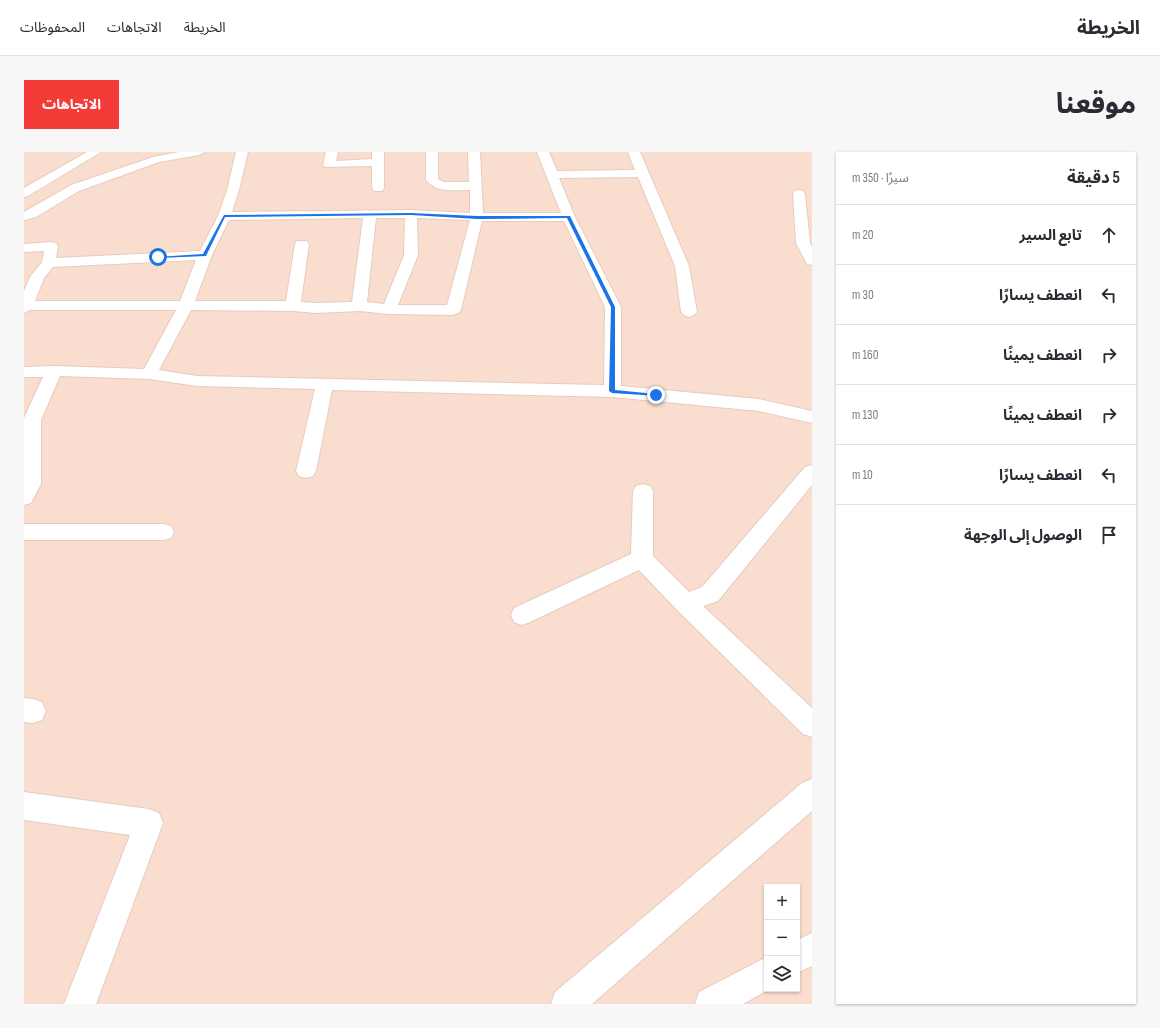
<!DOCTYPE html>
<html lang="ar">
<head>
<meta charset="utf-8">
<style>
  :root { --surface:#fff; --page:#f7f7f7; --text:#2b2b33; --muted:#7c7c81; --line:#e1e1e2; --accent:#f53b37 }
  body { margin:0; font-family:"Sofia Sans Condensed","Noto Sans Arabic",sans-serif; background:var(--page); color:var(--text); direction:rtl }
  .controls { position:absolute; right:12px; bottom:12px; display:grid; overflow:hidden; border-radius:0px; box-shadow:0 1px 3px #0004 }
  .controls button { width:36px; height:36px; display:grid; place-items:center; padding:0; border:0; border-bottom:1px solid var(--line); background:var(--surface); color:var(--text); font:20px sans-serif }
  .stop { position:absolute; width:12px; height:12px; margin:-9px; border:3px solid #1a73e8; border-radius:50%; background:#fff }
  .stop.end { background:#1a73e8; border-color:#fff; box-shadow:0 1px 4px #0008 }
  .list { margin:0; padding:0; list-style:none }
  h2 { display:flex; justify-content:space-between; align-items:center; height:52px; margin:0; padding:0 16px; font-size:17px }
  h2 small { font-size:13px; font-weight:400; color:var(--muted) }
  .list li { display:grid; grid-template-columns:26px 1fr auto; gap:12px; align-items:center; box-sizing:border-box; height:60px; padding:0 16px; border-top:1px solid var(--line) }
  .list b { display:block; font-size:15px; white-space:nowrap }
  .list em { font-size:13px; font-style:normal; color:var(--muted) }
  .icon { flex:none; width:22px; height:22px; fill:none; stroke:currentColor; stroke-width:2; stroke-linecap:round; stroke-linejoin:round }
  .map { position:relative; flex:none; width:788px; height:852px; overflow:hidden; direction:ltr; border-radius:0px }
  header { display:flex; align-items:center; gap:24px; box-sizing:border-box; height:56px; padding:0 20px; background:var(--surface); border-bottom:1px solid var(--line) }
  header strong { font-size:19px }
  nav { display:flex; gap:22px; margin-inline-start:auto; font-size:14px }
  .intro { display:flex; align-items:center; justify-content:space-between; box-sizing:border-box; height:96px; padding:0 24px }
  h1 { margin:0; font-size:28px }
  .button { padding:10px 18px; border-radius:0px; background:var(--accent); color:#fff; font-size:14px; font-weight:700 }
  main { display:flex; gap:24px; padding:0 24px }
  aside { flex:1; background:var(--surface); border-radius:0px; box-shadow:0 1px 3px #0004 }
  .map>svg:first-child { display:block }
  .residential { fill:#f9decf; fill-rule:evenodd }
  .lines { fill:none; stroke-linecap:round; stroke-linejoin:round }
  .minor-casing { stroke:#e8cabf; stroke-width:2 }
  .minor { fill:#fff; fill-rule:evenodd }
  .route { fill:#1a73e8 }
</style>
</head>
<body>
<header>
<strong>الخريطة</strong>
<nav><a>الخريطة</a><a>الاتجاهات</a><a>المحفوظات</a></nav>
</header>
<div class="intro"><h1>موقعنا</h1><a class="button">الاتجاهات</a></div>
<main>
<aside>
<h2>5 دقيقة<small>سيرًا · 350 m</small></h2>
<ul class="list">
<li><svg class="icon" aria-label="ahead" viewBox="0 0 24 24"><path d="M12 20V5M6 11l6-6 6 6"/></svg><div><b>تابع السير</b></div><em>20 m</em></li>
<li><svg class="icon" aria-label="left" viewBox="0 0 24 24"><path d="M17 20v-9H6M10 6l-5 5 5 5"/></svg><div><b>انعطف يسارًا</b></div><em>30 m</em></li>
<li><svg class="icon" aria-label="right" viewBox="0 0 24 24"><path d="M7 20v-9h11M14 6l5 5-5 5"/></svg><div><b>انعطف يمينًا</b></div><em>160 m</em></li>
<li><svg class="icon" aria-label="right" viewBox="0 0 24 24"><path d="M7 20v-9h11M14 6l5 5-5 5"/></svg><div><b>انعطف يمينًا</b></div><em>130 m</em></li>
<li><svg class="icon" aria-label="left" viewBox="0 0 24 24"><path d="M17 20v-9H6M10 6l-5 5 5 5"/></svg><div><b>انعطف يسارًا</b></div><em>10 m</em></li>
<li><svg class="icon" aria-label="arrive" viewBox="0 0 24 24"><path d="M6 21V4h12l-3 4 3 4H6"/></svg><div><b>الوصول إلى الوجهة</b></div></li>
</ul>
</aside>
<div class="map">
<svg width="788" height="852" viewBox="0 0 788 852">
  <rect width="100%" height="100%" fill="#feecde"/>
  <path class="residential" d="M0 0H788V852H0ZM743 735H773V837H743Z"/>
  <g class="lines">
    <g class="minor-casing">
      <g id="minor">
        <polygon points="63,0 77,0 4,44 0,45 0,36"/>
        <polygon points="155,0 181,0 175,3 135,10 55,39 12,65 0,68 0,60 47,33 129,5"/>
        <path d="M212 0H224L215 38 208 60 387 58 446 61V38C431 38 412 41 402 28V0H414V27L420 30H445L444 0H456L459 61H537L513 0H525L533 19 611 18 604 0H616L665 114 673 160 670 163 665 165 660 163 657 160 651 114 614 25 535 26 551 65 597 155V234L735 247 788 259V271L735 259 588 245 308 238 292 319 289 324 282 326 275 324 272 319 291 237 173 234 125 227 36 224 17 268V332L7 351 0 353V266L19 225H0V215L30 214 120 217 152 158H6L0 161V139L6 125 18 110 20 99 0 100V92L27 90 32 91 34 94 32 106 176 99 194 64 203 38ZM339 66 328 150 293 151 277 150 285 92 283 89H273L271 92 262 149H171L188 103 205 68ZM352 66H381L380 103 360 152 343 150ZM393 66 446 68 423 153H374L394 103ZM458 69H540L581 155 580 233 173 224 135 218 167 158 269 159 293 161 335 159 365 162 429 163 434 161 437 158ZM172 108 156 149H11L20 126 29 115Z"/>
        <polygon points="302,0 314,0 312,9 348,7 348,0 360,0 360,36 358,39 350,39 348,36 348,14 301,15 299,13"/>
        <polygon points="775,38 779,39 781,42 786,91 788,95 788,113 783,112 772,91 769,42 771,39"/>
        <polygon points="788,313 788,333 694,449 679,454 788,556 788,585 779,582 653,458 615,418 506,470 498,473 490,470 487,463 490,456 607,402 609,339 612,334 619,332 626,334 629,339 629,404 665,440 678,435 781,315"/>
        <polygon points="0,372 140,372 147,374 150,380 147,386 140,388 0,388"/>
        <polygon points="0,546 9,547 18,550 22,559 18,568 9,571 0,570"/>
        <polygon points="788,627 788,659 568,852 527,852 531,840 778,631"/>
        <polygon points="0,640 125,657 135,661 139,671 72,852 40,852 106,683 0,668"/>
        <polygon points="788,781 788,814 773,821 773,788"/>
        <polygon points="743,805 743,837 746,837 719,852 671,852 675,840"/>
      </g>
    </g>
    <use href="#minor" class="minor"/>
  </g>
  <polygon class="route" points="387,61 453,64 546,64 591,155 591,238 632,242 634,242 634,244 588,241 585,239 587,155 543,66 453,67 387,63 201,65 182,104 134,106 132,105 179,102 200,63"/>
</svg>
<div class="controls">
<button>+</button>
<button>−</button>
<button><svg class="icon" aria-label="layers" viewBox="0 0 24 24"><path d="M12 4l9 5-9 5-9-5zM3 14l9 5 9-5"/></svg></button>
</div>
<div class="stop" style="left:134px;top:105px"></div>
<div class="stop end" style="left:632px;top:243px"></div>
</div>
</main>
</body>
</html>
